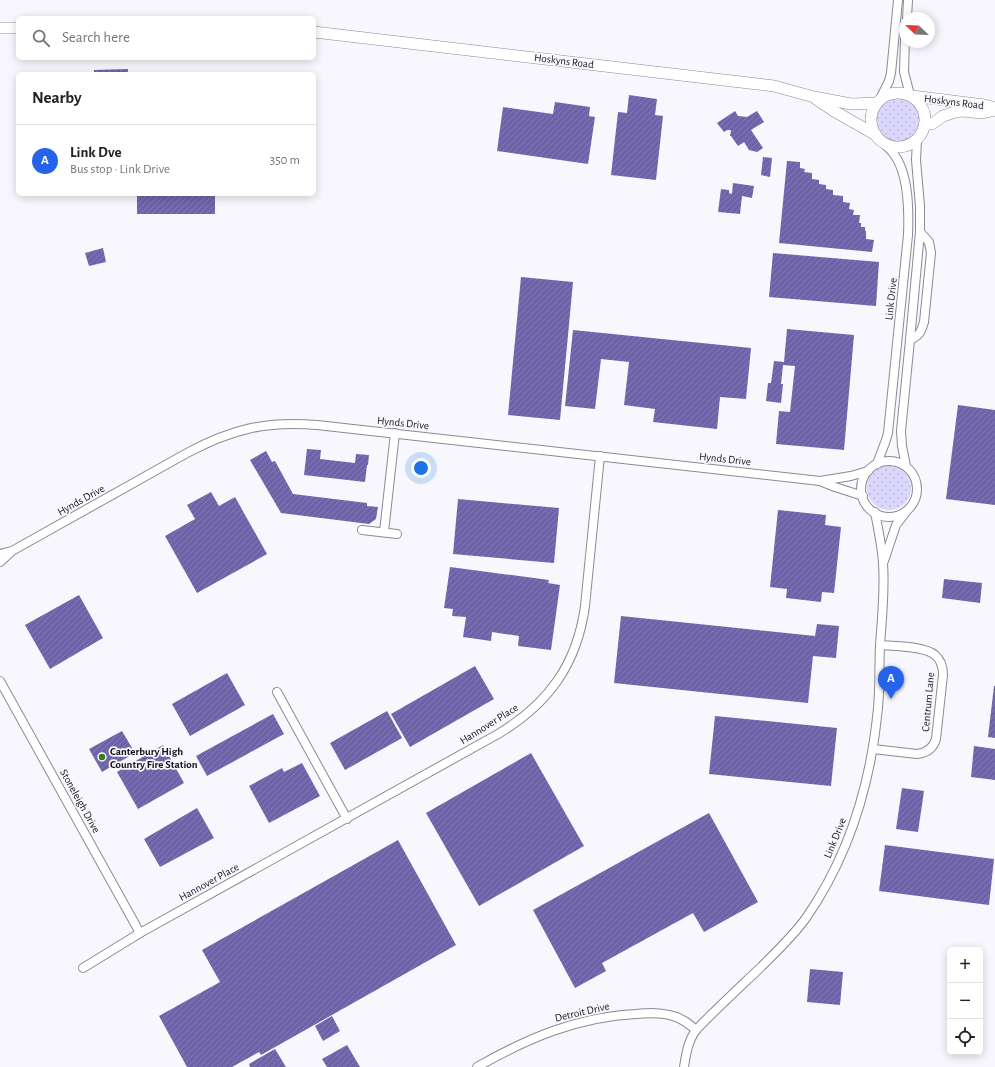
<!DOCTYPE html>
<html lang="en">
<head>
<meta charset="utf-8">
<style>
  :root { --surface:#fff; --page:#f6f6f6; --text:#222; --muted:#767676; --line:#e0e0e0; --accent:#2563eb }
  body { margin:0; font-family:"Alegreya Sans",sans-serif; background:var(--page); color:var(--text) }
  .controls { position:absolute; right:12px; bottom:12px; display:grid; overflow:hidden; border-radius:6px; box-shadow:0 2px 10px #0003 }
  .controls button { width:36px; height:36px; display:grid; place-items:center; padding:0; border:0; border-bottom:1px solid var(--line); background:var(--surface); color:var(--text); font:20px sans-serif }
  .compass { position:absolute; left:899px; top:12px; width:36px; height:36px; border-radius:50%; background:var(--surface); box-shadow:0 2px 10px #0003; rotate:293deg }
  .you { position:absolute; left:421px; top:468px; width:14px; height:14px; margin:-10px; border:3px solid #fff; border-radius:50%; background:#1a73e8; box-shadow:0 0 0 6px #1a73e833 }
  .badge { display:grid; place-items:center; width:26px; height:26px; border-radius:50%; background:var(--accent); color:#fff; font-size:13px; font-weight:700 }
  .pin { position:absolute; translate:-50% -33px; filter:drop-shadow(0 1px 2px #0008) }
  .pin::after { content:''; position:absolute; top:21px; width:14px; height:12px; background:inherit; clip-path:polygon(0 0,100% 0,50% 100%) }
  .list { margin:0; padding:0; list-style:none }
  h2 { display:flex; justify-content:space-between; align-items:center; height:52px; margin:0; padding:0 16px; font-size:17px }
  h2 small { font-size:13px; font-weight:400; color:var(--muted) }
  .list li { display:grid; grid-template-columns:26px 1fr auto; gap:12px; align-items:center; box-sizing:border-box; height:72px; padding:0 16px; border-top:1px solid var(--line) }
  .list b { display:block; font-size:15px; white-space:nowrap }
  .list p { margin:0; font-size:13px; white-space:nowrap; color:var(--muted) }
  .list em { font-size:13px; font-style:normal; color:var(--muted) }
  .icon { flex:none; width:22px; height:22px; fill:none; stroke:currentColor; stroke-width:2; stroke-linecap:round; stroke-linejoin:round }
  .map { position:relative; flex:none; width:995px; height:1067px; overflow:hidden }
  .search { position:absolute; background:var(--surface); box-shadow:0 2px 10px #0003; left:16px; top:16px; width:300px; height:44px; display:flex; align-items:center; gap:10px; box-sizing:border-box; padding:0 14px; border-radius:6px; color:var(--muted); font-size:15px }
  .panel { position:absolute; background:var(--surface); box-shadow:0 2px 10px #0003; left:16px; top:72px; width:300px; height:124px; border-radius:6px }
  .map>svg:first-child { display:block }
  .grass { fill:url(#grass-dots) }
  .building { fill:url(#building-hatch) }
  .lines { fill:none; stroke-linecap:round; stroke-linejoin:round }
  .street-casing { stroke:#8a8998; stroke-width:10 }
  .secondary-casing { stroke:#8a8998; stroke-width:12 }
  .street { stroke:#fff; stroke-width:8 }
  .secondary { stroke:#fff; stroke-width:11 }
  .poi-dot { fill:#367d22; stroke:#f7f7fd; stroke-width:1.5 }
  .labels { text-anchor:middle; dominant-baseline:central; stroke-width:3.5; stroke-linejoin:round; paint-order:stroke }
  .street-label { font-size:11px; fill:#15141a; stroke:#f7f7fd }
  .poi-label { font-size:11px; font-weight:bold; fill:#15141a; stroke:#f7f7fd; text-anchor:start }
</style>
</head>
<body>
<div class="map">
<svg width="995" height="1067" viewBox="0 0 995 1067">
  <defs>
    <pattern id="grass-dots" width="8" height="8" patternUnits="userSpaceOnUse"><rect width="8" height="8" fill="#dbd7fd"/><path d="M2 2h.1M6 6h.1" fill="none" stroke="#bbb8d8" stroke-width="1.8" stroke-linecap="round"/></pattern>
    <pattern id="building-hatch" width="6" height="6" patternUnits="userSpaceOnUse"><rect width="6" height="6" fill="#6e63a6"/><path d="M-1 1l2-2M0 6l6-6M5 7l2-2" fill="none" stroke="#847cac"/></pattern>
  </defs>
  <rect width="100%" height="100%" fill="#f7f7fd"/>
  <g class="grass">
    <circle cx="898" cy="120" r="22"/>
    <circle cx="889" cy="488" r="22"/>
  </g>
  <g class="building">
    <polygon points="128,69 128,74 94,74 94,70"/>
    <polygon points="629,95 657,99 655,115 663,116 656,180 611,175 618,112 627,113"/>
    <polygon points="555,102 590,107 589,116 595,117 588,164 497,151 503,107 553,114"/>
    <polygon points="735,111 738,116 747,117 757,111 764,122 751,130 763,148 757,152 749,150 744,142 738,146 731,136 730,136 731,130 727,130 724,132 717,123"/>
    <polygon points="763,157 772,158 770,177 761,175"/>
    <polygon points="787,161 800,162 800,168 805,169 804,172 812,173 812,179 819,180 819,184 826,185 826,189 833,190 833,195 843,196 843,202 850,203 849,209 854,210 853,215 860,215 859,223 861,223 861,227 865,227 865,231 866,231 866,239 874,240 872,252 779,243"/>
    <polygon points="733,183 754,186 752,198 742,196 740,214 718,212 721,189 729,190 729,193 732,194"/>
    <rect x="137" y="194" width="78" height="20"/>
    <polygon points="103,248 106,262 89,266 85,253"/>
    <polygon points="773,253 879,262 876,306 769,297"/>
    <polygon points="521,277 573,282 560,420 508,415"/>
    <polygon points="787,329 854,335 844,450 776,444 779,411 790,412 795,366 783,365 781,384 783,384 781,403 766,401 768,383 771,383 774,361 784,362"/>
    <polygon points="573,330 751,348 746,399 720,397 717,429 653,422 655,409 624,405 629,362 601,359 595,409 565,406"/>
    <polygon points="958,405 995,410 995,505 946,499"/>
    <polygon points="307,449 321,450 320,459 355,463 356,454 369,455 368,465 367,465 365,482 304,475"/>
    <polygon points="266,451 272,462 275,461 293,494 367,503 367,506 378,507 376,519 369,524 281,513 250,460"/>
    <polygon points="211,492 219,506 235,497 267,554 197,593 165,536 195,519 187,505"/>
    <polygon points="458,499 559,508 554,563 453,554"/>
    <polygon points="778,510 826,515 825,525 841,527 834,593 822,592 821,602 786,598 787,589 770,587"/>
    <polygon points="450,567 549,580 548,583 560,585 551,650 518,646 519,636 492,632 491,641 463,637 466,617 452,616 453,609 444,608"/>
    <polygon points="944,579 982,583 980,603 942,598"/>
    <polygon points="79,595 103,638 50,669 25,625"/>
    <polygon points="621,616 815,636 817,624 839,626 836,658 813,656 808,703 614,683"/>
    <polygon points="475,666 494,699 410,747 391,714"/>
    <polygon points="227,673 245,705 190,736 172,704"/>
    <polygon points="994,686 995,686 995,738 988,737"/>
    <polygon points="387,711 402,738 345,770 330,743"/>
    <polygon points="273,714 284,734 207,776 196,756"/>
    <polygon points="715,716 837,728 831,786 709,774"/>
    <polygon points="122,731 135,753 102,772 89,749"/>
    <polygon points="163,745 184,783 138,809 117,772"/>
    <polygon points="974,746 995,749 995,780 971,777"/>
    <polygon points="531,753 584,846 479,906 426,813"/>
    <polygon points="302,763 320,796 269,823 249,786 282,768 284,772"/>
    <polygon points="902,788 924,791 918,832 896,829"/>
    <polygon points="197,808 214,838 160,867 144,839"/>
    <polygon points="709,813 758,902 704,932 693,913 602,963 606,971 575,988 533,910"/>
    <polygon points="398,840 456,945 261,1055 259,1052 232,1067 187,1067 159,1016 220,982 202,950"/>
    <polygon points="885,845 994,859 989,905 879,891"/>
    <polygon points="810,969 843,972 840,1005 807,1002"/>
    <polygon points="332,1016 340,1031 323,1041 315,1026"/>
    <polygon points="347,1045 360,1067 327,1067 322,1059"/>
    <polygon points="275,1049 286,1067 250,1067 249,1064"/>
  </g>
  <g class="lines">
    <g class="street-casing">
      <g id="street">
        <polyline points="907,18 908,0"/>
        <polyline points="905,39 904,72 910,95"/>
        <polyline points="880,99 889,81 891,73 898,0"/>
        <path d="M910 340C920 335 921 332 924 322L931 253 929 242 920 232"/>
        <circle cx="889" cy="489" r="28"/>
        <path d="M877 464 886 440 888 433 908 235C909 210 909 173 893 153 890 149 886 146 882 142"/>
        <polyline points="906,466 902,446 901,431 910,340 920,232 920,206 916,160 917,140"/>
        <polyline points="820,481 835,487 863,496"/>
        <polyline points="362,530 397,534"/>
        <polyline points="384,532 395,433"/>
        <path d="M0 554 12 551 187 453C232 429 265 421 317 425L820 481 851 476 868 471"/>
        <polyline points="884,561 896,525 906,512"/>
        <polyline points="0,562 11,552"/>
        <polyline points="0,681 140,933"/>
        <polyline points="277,692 347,819"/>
        <path d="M873 749 917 754C926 753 933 749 936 739L943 675C943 668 941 660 935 655 925 646 894 646 880 645"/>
        <path d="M83 968 140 933 498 734C548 704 577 665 585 606L600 456"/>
        <path d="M477 1067C528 1038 577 1017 636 1014 648 1013 661 1012 673 1016 682 1018 689 1024 696 1030"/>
        <path d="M684 1067C686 1054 688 1041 696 1030 717 1008 739 988 761 967 777 951 793 936 806 918 849 856 871 782 878 708 880 687 879 666 880 645 882 618 885 590 883 563 882 546 878 529 875 512"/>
      </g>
    </g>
    <g class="secondary-casing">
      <g id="secondary">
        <polyline points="0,28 18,28"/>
        <polyline points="314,32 749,83 774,86 814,97 851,104 877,103"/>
        <circle cx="898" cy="120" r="27"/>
        <polyline points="912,96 984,105 995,108"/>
        <polyline points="816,99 834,111 876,135"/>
        <polyline points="925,124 932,124 943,116 955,112 962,111 982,113 995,110"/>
      </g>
    </g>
    <use href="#street" class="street"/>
    <use href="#secondary" class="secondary"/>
  </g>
  <circle class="poi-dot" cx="102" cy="757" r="4"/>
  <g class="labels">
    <g class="street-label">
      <text transform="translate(564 61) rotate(7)">Hoskyns Road</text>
      <text transform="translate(954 102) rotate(7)">Hoskyns Road</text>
      <text transform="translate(891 299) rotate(-84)">Link Drive</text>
      <text transform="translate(403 423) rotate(6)">Hynds Drive</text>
      <text transform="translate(725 459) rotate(6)">Hynds Drive</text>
      <text transform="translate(81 500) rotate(-29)">Hynds Drive</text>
      <text transform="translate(928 702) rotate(-85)">Centrum Lane</text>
      <text transform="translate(489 724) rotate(-32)">Hannover Place</text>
      <text transform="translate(80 801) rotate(61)">Stoneleigh Drive</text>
      <text transform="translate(835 838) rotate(-68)">Link Drive</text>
      <text transform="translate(209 882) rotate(-29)">Hannover Place</text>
      <text transform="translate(582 1012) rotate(-13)">Detroit Drive</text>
    </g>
    <g class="poi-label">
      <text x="110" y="751">Canterbury High<tspan x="110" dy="13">Country Fire Station</tspan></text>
    </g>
  </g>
</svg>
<div class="controls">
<button>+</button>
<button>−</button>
<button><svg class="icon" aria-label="locate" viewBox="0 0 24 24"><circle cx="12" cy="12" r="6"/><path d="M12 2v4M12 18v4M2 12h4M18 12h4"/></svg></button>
</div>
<svg class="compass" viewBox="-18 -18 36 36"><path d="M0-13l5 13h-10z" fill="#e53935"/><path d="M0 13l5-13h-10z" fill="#767676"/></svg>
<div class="you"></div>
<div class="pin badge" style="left:891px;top:699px">A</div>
<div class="search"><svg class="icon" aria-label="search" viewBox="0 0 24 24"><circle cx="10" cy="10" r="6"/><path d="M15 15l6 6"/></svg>Search here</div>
<section class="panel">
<h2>Nearby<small></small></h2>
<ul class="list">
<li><span class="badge">A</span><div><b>Link Dve</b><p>Bus stop · Link Drive</p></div><em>350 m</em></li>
</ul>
</section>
</div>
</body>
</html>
